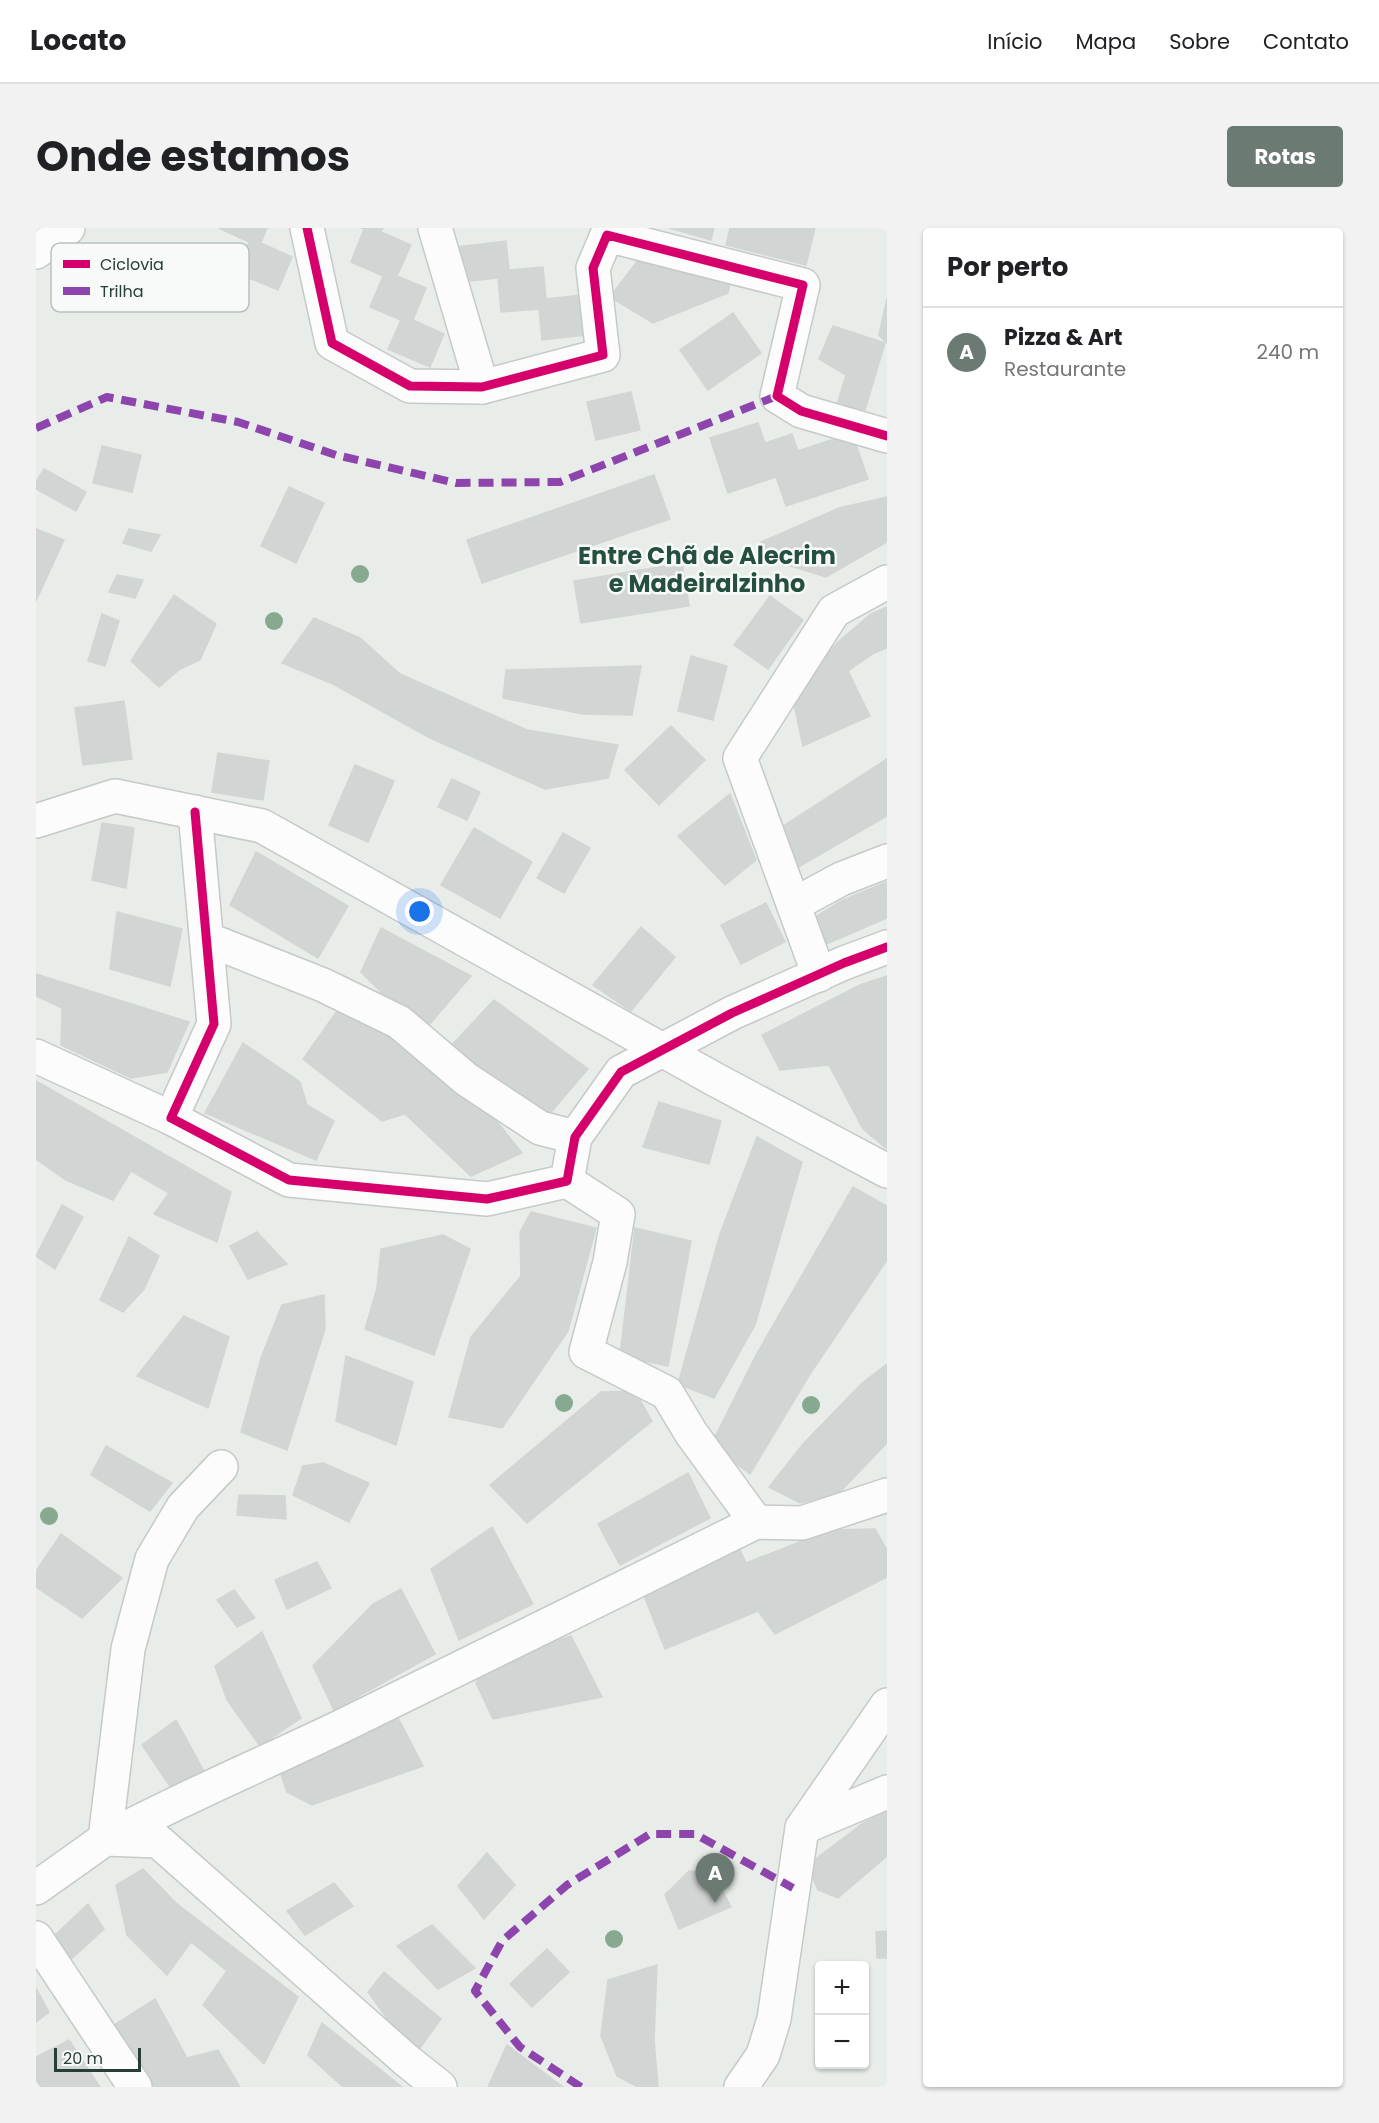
<!DOCTYPE html>
<html lang="pt">
<head>
<meta charset="utf-8">
<style>
  :root { --surface:#fff; --page:#f2f2f2; --text:#202124; --muted:#757577; --line:#e0e0e0; --accent:#6b7b74 }
  body { margin:0; font-family:Poppins,sans-serif; background:var(--page); color:var(--text) }
  .controls { position:absolute; right:18px; bottom:18px; display:grid; overflow:hidden; border-radius:6px; box-shadow:0 2px 4px #0004 }
  .controls button { width:54px; height:54px; display:grid; place-items:center; padding:0; border:0; border-bottom:2px solid var(--line); background:var(--surface); color:var(--text); font:30px sans-serif }
  .scale { position:absolute; left:18px; bottom:15px; width:87px; box-sizing:border-box; padding-left:6px; border:3px solid #273e35; border-top:0; font-size:16px; line-height:21px; white-space:nowrap; color:#273e35; -webkit-text-stroke:4px #f7faf8; paint-order:stroke }
  .you { position:absolute; left:384px; top:684px; width:21px; height:21px; margin:-15px; border:4px solid #fff; border-radius:50%; background:#1a73e8; box-shadow:0 0 0 9px #1a73e833 }
  .badge { display:grid; place-items:center; width:39px; height:39px; border-radius:50%; background:var(--accent); color:#fff; font-size:20px; font-weight:700 }
  .pin { position:absolute; translate:-50% -50px; filter:drop-shadow(0 2px 3px #0008) }
  .pin::after { content:''; position:absolute; top:32px; width:21px; height:18px; background:inherit; clip-path:polygon(0 0,100% 0,50% 100%) }
  .list { margin:0; padding:0; list-style:none }
  h2 { display:flex; justify-content:space-between; align-items:center; height:78px; margin:0; padding:0 24px; font-size:26px }
  h2 small { font-size:20px; font-weight:400; color:var(--muted) }
  .list li { display:grid; grid-template-columns:39px 1fr auto; gap:18px; align-items:center; box-sizing:border-box; height:90px; padding:0 24px; border-top:2px solid var(--line) }
  .list b { display:block; font-size:22px; white-space:nowrap }
  .list p { margin:0; font-size:20px; white-space:nowrap; color:var(--muted) }
  .list em { font-size:20px; font-style:normal; color:var(--muted) }
  .map { position:relative; flex:none; width:851px; height:1859px; overflow:hidden; border-radius:6px }
  header { display:flex; align-items:center; gap:36px; box-sizing:border-box; height:84px; padding:0 30px; background:var(--surface); border-bottom:2px solid var(--line) }
  header strong { font-size:28px }
  nav { display:flex; gap:33px; margin-inline-start:auto; font-size:21px }
  .intro { display:flex; align-items:center; justify-content:space-between; box-sizing:border-box; height:144px; padding:0 36px }
  h1 { margin:0; font-size:42px }
  .button { padding:15px 27px; border-radius:6px; background:var(--accent); color:#fff; font-size:21px; font-weight:700 }
  main { display:flex; gap:36px; padding:0 36px }
  aside { flex:1; background:var(--surface); border-radius:6px; box-shadow:0 2px 4px #0004 }
  .map>svg:first-child { display:block }
  .building { fill:#d1d5d3; stroke:#d1d6d3; stroke-width:1.5 }
  .lines { fill:none; stroke-linecap:round; stroke-linejoin:round }
  .minor-casing { stroke:#c5cac7; stroke-width:36 }
  .minor { stroke:#fcfcfc; stroke-width:33 }
  .quiet { stroke:#8e44ad; stroke-width:8; stroke-dasharray:15 8; stroke-linecap:butt }
  .cycleway-casing { stroke:#f7faf8; stroke-width:13 }
  .cycleway { stroke:#d6006c; stroke-width:9 }
  .tree { fill:#86a98f }
  .labels { text-anchor:middle; dominant-baseline:central; stroke-width:5; stroke-linejoin:round; paint-order:stroke }
  .district-label { font-size:24px; font-weight:bold; fill:#254f3f; stroke:#f7faf8 }
  .key { fill:#f7faf8; stroke:#b9c2be; stroke-width:1.5 }
  .key-label { font-size:16px; fill:#273e35 }
</style>
</head>
<body>
<header>
<strong>Locato</strong>
<nav><a>Início</a><a>Mapa</a><a>Sobre</a><a>Contato</a></nav>
</header>
<div class="intro"><h1>Onde estamos</h1><a class="button">Rotas</a></div>
<main>
<div class="map">
<svg width="851" height="1859" viewBox="0 0 851 1859">
  <rect width="100%" height="100%" fill="#e8edea"/>
  <g class="building">
    <polygon points="183,0 231,0 225,15 256,29 242,62 201,45 213,14"/>
    <polygon points="325,0 347,0 345,4 375,17 361,48 390,60 377,92 408,106 394,139 352,121 365,92 334,79 347,48 315,34 328,1"/>
    <polygon points="633,0 678,0 675,12"/>
    <polygon points="694,0 779,0 770,37 690,17"/>
    <polygon points="470,13 473,42 507,39 510,71 545,67 549,107 506,112 503,81 465,84 462,50 425,54 421,19"/>
    <polygon points="605,28 695,50 692,65 617,95 574,69"/>
    <polygon points="851,70 851,115 843,107"/>
    <polygon points="697,85 725,125 672,162 644,122"/>
    <polygon points="797,98 849,115 829,182 800,180 810,147 783,131"/>
    <polygon points="595,164 604,202 560,212 551,174"/>
    <polygon points="722,195 729,215 756,206 762,223 816,205 832,251 750,278 740,249 692,265 674,210"/>
    <polygon points="66,218 105,227 96,264 57,255"/>
    <polygon points="8,241 50,264 40,283 0,261 0,254"/>
    <polygon points="618,247 634,291 446,355 431,312"/>
    <polygon points="253,259 288,275 260,335 225,318"/>
    <polygon points="851,269 851,314 790,349 739,333 725,314 803,280"/>
    <polygon points="0,301 28,312 0,373"/>
    <polygon points="93,301 124,307 115,323 87,315"/>
    <polygon points="646,335 653,378 545,395 538,353"/>
    <polygon points="81,347 107,352 99,370 73,364"/>
    <polygon points="138,367 180,396 164,432 144,441 123,459 95,433"/>
    <polygon points="734,368 767,392 732,441 698,417"/>
    <polygon points="851,379 851,420 838,425 812,443 834,488 767,518 756,467 802,414 835,386"/>
    <polygon points="66,386 83,393 69,438 52,433"/>
    <polygon points="278,390 324,410 364,446 491,502 582,517 572,550 509,561 394,510 297,456 246,435"/>
    <polygon points="655,428 691,438 677,492 642,483"/>
    <polygon points="605,438 596,487 547,486 467,470 470,442"/>
    <polygon points="88,473 96,531 47,537 39,480"/>
    <polygon points="635,498 669,532 623,577 589,542"/>
    <polygon points="182,525 233,533 227,572 176,564"/>
    <polygon points="851,531 851,588 759,641 741,602"/>
    <polygon points="319,537 358,553 332,614 293,597"/>
    <polygon points="416,551 444,564 431,592 402,579"/>
    <polygon points="694,566 720,632 689,657 642,608"/>
    <polygon points="66,595 98,600 90,660 56,652"/>
    <polygon points="438,600 496,634 464,690 405,657"/>
    <polygon points="527,605 554,620 528,665 501,650"/>
    <polygon points="220,624 312,678 282,730 194,677"/>
    <polygon points="850,654 851,690 788,717 773,693 805,673"/>
    <polygon points="730,675 749,714 705,736 685,697"/>
    <polygon points="81,684 146,701 134,758 74,741"/>
    <polygon points="605,699 639,729 595,783 557,757"/>
    <polygon points="345,700 435,748 392,798 365,784 325,744"/>
    <polygon points="0,746 153,794 131,844 95,850 25,817 26,780 0,768"/>
    <polygon points="851,748 851,921 827,901 793,837 744,842 726,807 824,757"/>
    <polygon points="458,772 552,841 511,889 411,822"/>
    <polygon points="306,776 373,812 446,875 486,925 435,948 369,886 346,893 267,831"/>
    <polygon points="207,815 264,854 271,877 298,893 280,932 169,885"/>
    <polygon points="0,853 195,964 181,1014 118,986 133,965 95,943 77,972 30,952 0,931"/>
    <polygon points="623,874 685,893 673,936 607,919"/>
    <polygon points="721,909 766,934 719,1097 678,1170 642,1156 684,1006"/>
    <polygon points="817,959 851,978 851,1032 774,1146 714,1246 675,1217 720,1127"/>
    <polygon points="26,977 47,989 19,1041 0,1028"/>
    <polygon points="495,984 560,1000 532,1103 466,1200 413,1189 435,1109 485,1048 484,1004"/>
    <polygon points="599,1000 655,1013 632,1138 584,1128"/>
    <polygon points="221,1004 251,1036 212,1051 194,1018"/>
    <polygon points="407,1007 434,1021 398,1127 329,1101 341,1060 345,1021"/>
    <polygon points="93,1009 123,1028 108,1061 87,1084 64,1072"/>
    <polygon points="288,1067 289,1101 251,1222 205,1204 225,1130 246,1077"/>
    <polygon points="148,1088 193,1109 172,1180 101,1148"/>
    <polygon points="310,1128 377,1154 360,1217 300,1193"/>
    <polygon points="851,1136 851,1215 800,1268 764,1275 733,1259 767,1216 825,1156"/>
    <polygon points="599,1163 616,1193 491,1295 454,1257 565,1164"/>
    <polygon points="70,1218 136,1255 114,1283 55,1247"/>
    <polygon points="287,1235 333,1255 313,1294 257,1267 267,1238"/>
    <polygon points="652,1245 674,1290 584,1337 562,1296"/>
    <polygon points="203,1267 249,1268 250,1291 201,1287"/>
    <polygon points="456,1299 497,1376 423,1412 395,1341"/>
    <polygon points="839,1301 851,1322 851,1349 739,1406 722,1383 629,1421 607,1365 700,1313 710,1335 794,1302"/>
    <polygon points="25,1306 86,1350 46,1390 0,1359 0,1343"/>
    <polygon points="281,1334 295,1360 251,1381 239,1352"/>
    <polygon points="365,1361 399,1426 298,1482 277,1438 337,1376"/>
    <polygon points="198,1362 219,1390 201,1399 181,1372"/>
    <polygon points="226,1404 265,1490 224,1518 191,1472 179,1438"/>
    <polygon points="535,1408 566,1469 457,1491 440,1455 454,1434"/>
    <polygon points="357,1480 387,1538 276,1577 251,1564 244,1543"/>
    <polygon points="140,1492 169,1545 141,1569 106,1517"/>
    <polygon points="851,1583 851,1628 802,1670 782,1662 776,1648 781,1630 826,1596"/>
    <polygon points="451,1625 479,1657 448,1691 422,1658"/>
    <polygon points="107,1641 140,1675 262,1769 228,1836 167,1777 191,1743 155,1714 131,1747 91,1707 80,1657"/>
    <polygon points="653,1643 677,1645 695,1679 643,1701 629,1667"/>
    <polygon points="298,1655 317,1678 269,1707 251,1683"/>
    <polygon points="52,1676 68,1701 31,1735 14,1712"/>
    <polygon points="396,1697 439,1740 402,1761 361,1718"/>
    <polygon points="851,1703 851,1730 841,1730 840,1704"/>
    <polygon points="511,1721 533,1744 496,1779 474,1756"/>
    <polygon points="621,1737 618,1812 622,1859 602,1859 581,1848 565,1808 572,1752"/>
    <polygon points="348,1744 405,1791 382,1823 363,1807 332,1764"/>
    <polygon points="783,1749 784,1836 816,1836 816,1840 779,1836"/>
    <polygon points="0,1760 13,1784 0,1794"/>
    <polygon points="119,1771 151,1830 182,1822 204,1859 118,1859 75,1799"/>
    <polygon points="286,1795 366,1859 307,1859 272,1827"/>
    <polygon points="33,1812 64,1859 5,1859 0,1852 0,1829"/>
    <polygon points="471,1817 527,1859 452,1859"/>
  </g>
  <g class="lines">
    <g class="minor-casing">
      <g id="minor">
        <polyline points="271,0 296,115 374,158 446,159 567,127 557,40 571,7 767,57 741,168 765,183 851,208"/>
        <polyline points="399,0 446,159"/>
        <polyline points="0,24 32,0"/>
        <polyline points="159,584 178,796 135,890 253,952 451,971 531,953 539,909 585,844 696,785 808,735 851,719"/>
        <polyline points="0,593 79,568 226,598 680,852 851,943"/>
        <polyline points="759,676 805,651 851,633"/>
        <polyline points="171,711 287,757 363,794 430,851 504,900 539,909"/>
        <polyline points="783,747 704,530 798,383 851,354"/>
        <polyline points="0,828 135,890"/>
        <polyline points="531,953 582,986 574,1034 550,1124 631,1165 655,1205 720,1294"/>
        <polyline points="766,1600 851,1564"/>
        <path d="M69 1611C146 1570 227 1536 306 1498 444 1431 582 1362 720 1294L766 1295 851 1267"/>
        <polyline points="69,1611 92,1421 116,1331 147,1279 185,1239"/>
        <polyline points="0,1660 69,1611 122,1613 370,1832 404,1859"/>
        <polyline points="0,1710 99,1859"/>
        <polyline points="705,1859 727,1827 738,1791 766,1600 851,1477"/>
      </g>
    </g>
    <use href="#minor" class="minor"/>
    <g class="quiet">
      <polyline points="0,200 71,169 202,194 300,227 420,255 524,254 741,168"/>
      <polyline points="545,1859 484,1819 439,1763 466,1713 531,1657 614,1606 659,1606 757,1660"/>
    </g>
    <g class="cycleway-casing">
      <g id="cycleway">
        <polyline points="271,0 296,115 374,158 446,159 567,127 557,40 571,7 767,57 741,168 765,183 851,208"/>
        <polyline points="159,584 178,796 135,890 253,952 451,971 531,953 539,909 585,844 696,785 808,735 851,719"/>
      </g>
    </g>
    <use href="#cycleway" class="cycleway"/>
  </g>
  <g class="tree">
    <circle cx="324" cy="346" r="9"/>
    <circle cx="238" cy="393" r="9"/>
    <circle cx="528" cy="1175" r="9"/>
    <circle cx="775" cy="1177" r="9"/>
    <circle cx="13" cy="1288" r="9"/>
    <circle cx="578" cy="1711" r="9"/>
  </g>
  <g class="labels">
    <g class="district-label">
      <text x="671" y="327">Entre Chã de Alecrim<tspan x="671" dy="28">e Madeiralzinho</tspan></text>
    </g>
  </g>
  <rect x="15" y="15" width="198" height="69" rx="9" class="key"/>
  <rect x="27" y="32" width="27" height="8" fill="#d6006c"/>
  <rect x="27" y="59" width="27" height="8" fill="#8e44ad"/>
  <g class="key-label">
    <text x="64" y="42">Ciclovia</text>
    <text x="64" y="69">Trilha</text>
  </g>
</svg>
<div class="controls">
<button>+</button>
<button>−</button>
</div>
<div class="scale">20 m</div>
<div class="you"></div>
<div class="pin badge" style="left:679px;top:1675px">A</div>
</div>
<aside>
<h2>Por perto<small></small></h2>
<ul class="list">
<li><span class="badge">A</span><div><b>Pizza &amp; Art</b><p>Restaurante</p></div><em>240 m</em></li>
</ul>
</aside>
</main>
</body>
</html>
